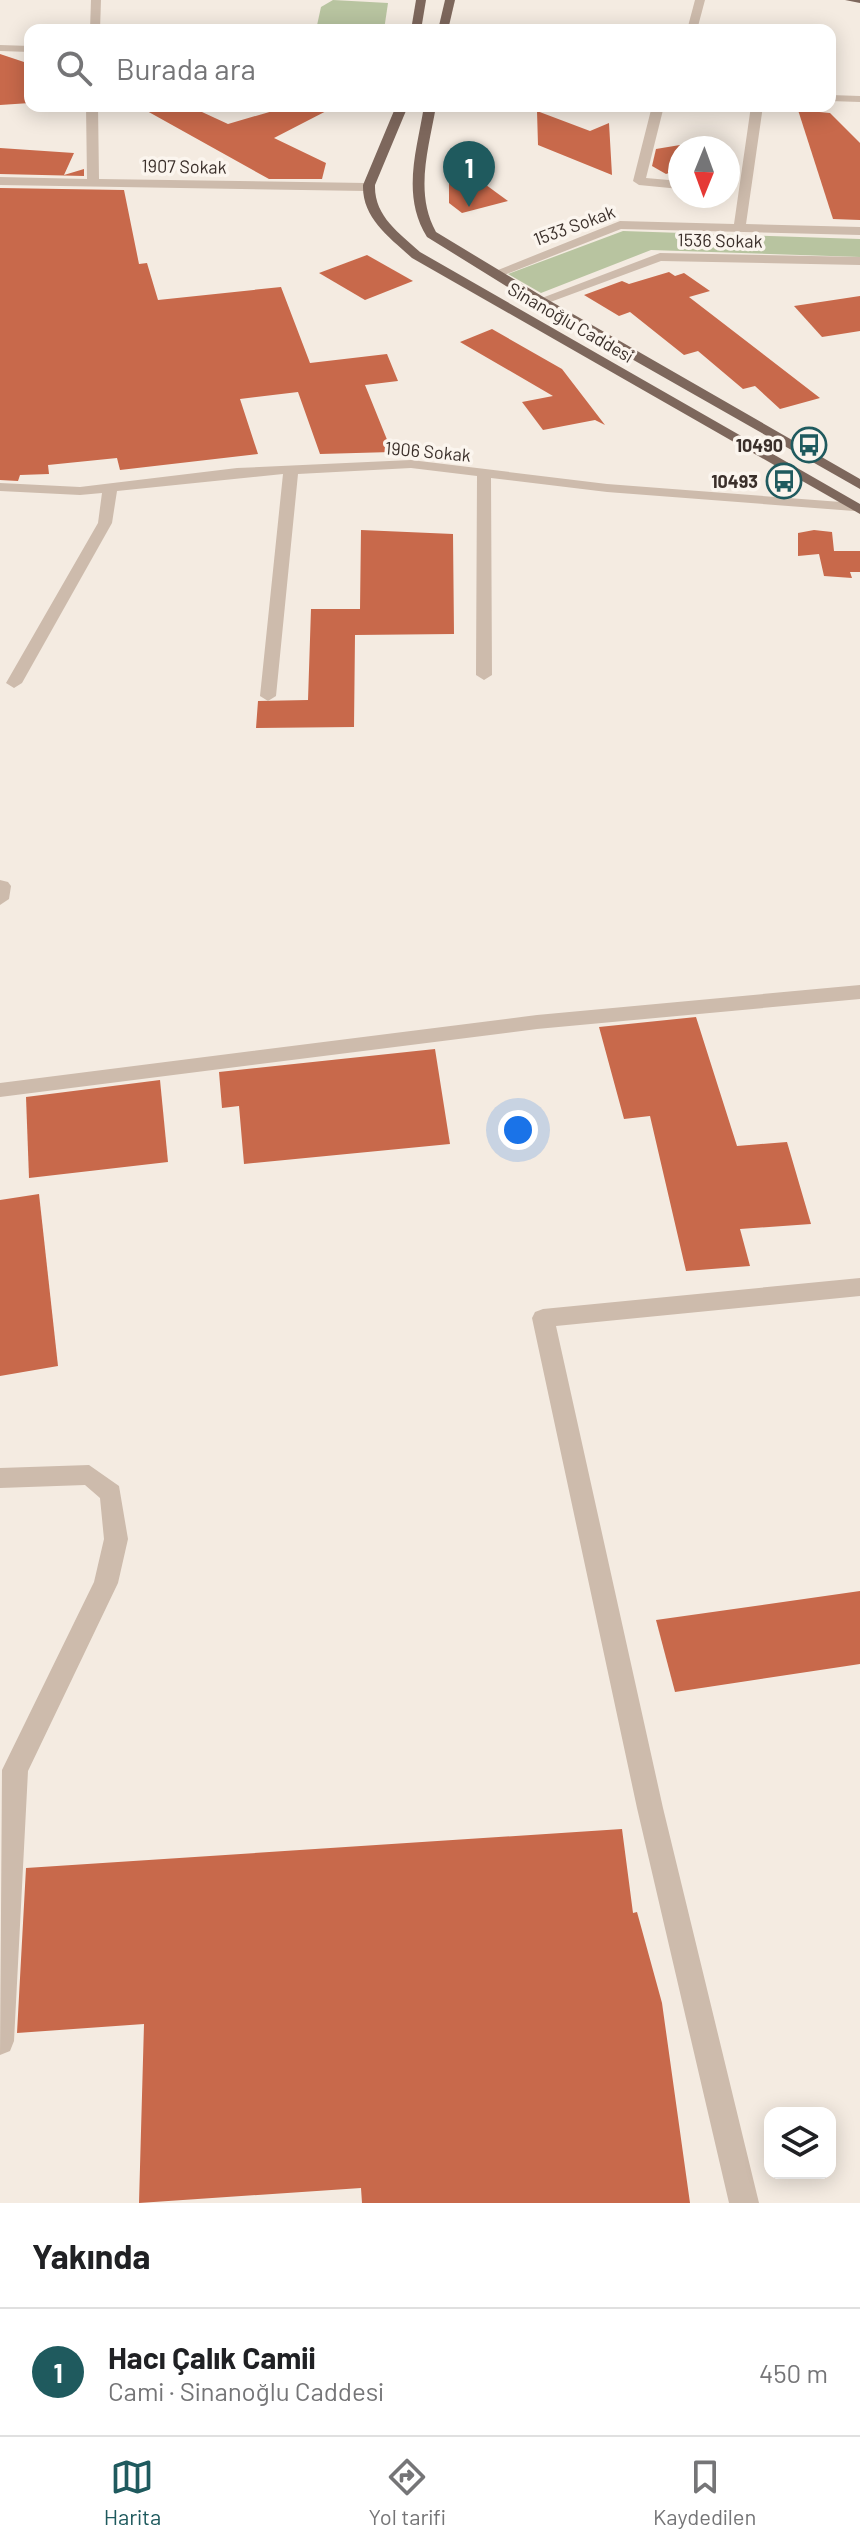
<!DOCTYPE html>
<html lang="tr">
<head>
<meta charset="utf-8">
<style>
  :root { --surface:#fff; --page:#f2f2f2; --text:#202124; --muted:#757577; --line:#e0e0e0; --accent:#1f5a5e }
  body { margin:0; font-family:Barlow,sans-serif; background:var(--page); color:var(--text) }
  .controls { position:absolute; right:24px; bottom:24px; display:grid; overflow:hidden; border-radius:16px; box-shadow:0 4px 20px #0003 }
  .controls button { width:72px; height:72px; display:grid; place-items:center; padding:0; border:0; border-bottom:2px solid var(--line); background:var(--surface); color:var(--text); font:40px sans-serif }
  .compass { position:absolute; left:668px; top:136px; width:72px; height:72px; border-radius:50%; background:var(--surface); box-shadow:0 4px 20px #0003; rotate:181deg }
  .you { position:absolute; left:518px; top:1130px; width:28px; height:28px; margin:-20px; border:6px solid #fff; border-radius:50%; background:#1a73e8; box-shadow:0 0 0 12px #1a73e833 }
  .badge { display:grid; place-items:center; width:52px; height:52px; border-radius:50%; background:var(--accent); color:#fff; font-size:26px; font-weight:700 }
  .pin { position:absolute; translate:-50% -66px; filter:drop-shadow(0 2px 4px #0008) }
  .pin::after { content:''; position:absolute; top:42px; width:28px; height:24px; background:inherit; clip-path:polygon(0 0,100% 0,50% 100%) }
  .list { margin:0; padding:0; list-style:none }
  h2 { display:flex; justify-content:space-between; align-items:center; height:104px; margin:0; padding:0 32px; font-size:34px }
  h2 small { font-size:26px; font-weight:400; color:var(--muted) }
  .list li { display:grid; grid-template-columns:52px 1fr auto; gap:24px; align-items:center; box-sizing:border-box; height:128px; padding:0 32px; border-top:2px solid var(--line) }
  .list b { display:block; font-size:30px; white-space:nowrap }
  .list p { margin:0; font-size:26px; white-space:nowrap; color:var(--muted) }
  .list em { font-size:26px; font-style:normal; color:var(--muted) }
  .icon { flex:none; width:44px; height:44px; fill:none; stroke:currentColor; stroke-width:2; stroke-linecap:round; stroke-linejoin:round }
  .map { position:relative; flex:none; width:860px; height:2203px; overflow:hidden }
  .search { position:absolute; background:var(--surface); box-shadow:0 4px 20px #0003; left:24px; right:24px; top:24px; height:88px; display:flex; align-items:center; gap:20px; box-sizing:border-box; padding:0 28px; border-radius:16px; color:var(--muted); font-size:30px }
  .sheet { height:232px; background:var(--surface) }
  nav { display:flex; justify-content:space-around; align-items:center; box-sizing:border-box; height:112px; border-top:2px solid var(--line); background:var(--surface); font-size:22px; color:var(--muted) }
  nav a { display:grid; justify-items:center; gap:4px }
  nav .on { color:var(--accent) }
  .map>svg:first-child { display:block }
  .green { fill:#b8c4a0 }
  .building { fill:#c8694b }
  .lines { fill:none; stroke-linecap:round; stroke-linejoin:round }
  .street { fill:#cdbbac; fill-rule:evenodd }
  .primary { fill:#7d675c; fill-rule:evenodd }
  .labels { text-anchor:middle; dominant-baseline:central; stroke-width:7; stroke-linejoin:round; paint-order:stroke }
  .far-street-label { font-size:18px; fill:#3b302b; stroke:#fbf5ee }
  .far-poi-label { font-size:18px; font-weight:bold; fill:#3b302b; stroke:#fbf5ee; text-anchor:end }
</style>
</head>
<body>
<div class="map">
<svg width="860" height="2203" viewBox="0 0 860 2203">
  <rect width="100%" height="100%" fill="#f4ebe1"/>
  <g class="green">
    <polygon points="333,0 388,3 384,30 316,30 321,7"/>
    <polygon points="623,231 860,239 860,257 651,250 541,293 508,274"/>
  </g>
  <g class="building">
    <polygon points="0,54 30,64 30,103 0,105"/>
    <polygon points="138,106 189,106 228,124 290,106 336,106 274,138 326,163 322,179 269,179"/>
    <polygon points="798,110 830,113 860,143 860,220 833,219"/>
    <polygon points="537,111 590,131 609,123 612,175 538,145"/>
    <polygon points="680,145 680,169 666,174 652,166 656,149"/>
    <polygon points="0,148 74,153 64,175 84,169 84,176 0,174"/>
    <polygon points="449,158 508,201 462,213 449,203"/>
    <polygon points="0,188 124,190 139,264 147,263 158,300 281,287 310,363 387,354 398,381 365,385 392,452 320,454 298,392 240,399 258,454 120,470 117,458 48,465 49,474 20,475 18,481 0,480"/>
    <polygon points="367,255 413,281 365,300 319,273"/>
    <polygon points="669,272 675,276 684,273 710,291 689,297 820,398 780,409 755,386 743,389 698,351 684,355 630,312 619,316 584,295 622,281 629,284"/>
    <polygon points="860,296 860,331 822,337 794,306"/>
    <polygon points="492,329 562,369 605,425 595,420 543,430 522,402 553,396 460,342"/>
    <polygon points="361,530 453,534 454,634 355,635 354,727 256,728 258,701 308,700 311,609 360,609"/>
    <polygon points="814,530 832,532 834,551 860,551 860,572 850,572 852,578 824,576 819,554 798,556 798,533"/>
    <polygon points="696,1017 737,1146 787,1142 811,1224 740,1229 750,1266 686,1271 650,1116 624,1119 599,1027"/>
    <polygon points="435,1049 450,1144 244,1164 239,1106 222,1108 219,1072"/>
    <polygon points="160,1080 168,1162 29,1178 26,1097"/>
    <polygon points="39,1194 58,1366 0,1376 0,1200"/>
    <polygon points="860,1591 860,1664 675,1692 656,1620"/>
    <polygon points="622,1829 633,1913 637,1912 662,2003 690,2203 362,2203 361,2188 139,2203 144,2024 17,2033 26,1868"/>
  </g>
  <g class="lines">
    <g class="street">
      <polygon points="91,0 101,0 100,30 90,30"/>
      <polygon points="695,0 705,0 697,30 687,30"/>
      <polygon points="0,45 30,46 30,52 0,51"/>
      <polygon points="830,95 860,96 860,102 830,101"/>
      <polygon points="86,106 98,106 99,179 366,183 372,187 366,191 0,185 0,177 87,179"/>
      <polygon points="652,106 664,106 646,178 680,181 680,189 639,185 633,181"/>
      <polygon points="751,106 763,106 746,224 860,227 860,235 621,229 499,277 488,274 620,221 734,224"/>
      <polygon points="660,253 860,257 860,265 661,261 545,304 534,301"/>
      <polygon points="411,460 607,484 854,503 859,504 860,509 854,511 607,492 491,478 492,675 484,680 476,675 477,476 411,468 298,474 276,696 268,701 260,696 283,474 117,491 112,523 22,683 14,688 6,683 98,523 102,493 80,495 0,491 0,483 80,487 237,468"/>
      <polygon points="0,880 8,882 11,886 9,899 0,905"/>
      <polygon points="860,985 860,999 537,1029 0,1097 0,1083 537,1015"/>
      <polygon points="860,1278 860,1296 556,1326 663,1808 759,2203 729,2203 637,1808 532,1318 535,1312 543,1309"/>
      <polygon points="89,1465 119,1486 128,1539 118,1583 28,1771 14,2041 10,2051 0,2055 2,1770 94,1582 104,1539 100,1498 85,1485 0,1488 0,1468"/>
    </g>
    <g class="primary">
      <polygon points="416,0 426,0 421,30 411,30"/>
      <polygon points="445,0 455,0 448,30 438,30"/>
      <polygon points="845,0 860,0 860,3"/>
      <path d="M396 106H408L375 185C374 216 399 233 420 252L860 504V514L412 258C389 237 362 218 363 185Z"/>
      <path d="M424 106H436C429 148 414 192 436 232L545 298 860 479V489L535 304 427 237C401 195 417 150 424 106Z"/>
    </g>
  </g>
  <defs>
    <g id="bus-ring" transform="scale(1.8)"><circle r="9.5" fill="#fbf5ee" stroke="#1f5a5e" stroke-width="1.5"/><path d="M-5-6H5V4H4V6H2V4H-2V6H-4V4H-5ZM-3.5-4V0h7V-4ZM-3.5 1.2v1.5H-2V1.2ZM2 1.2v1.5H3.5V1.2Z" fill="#1f5a5e"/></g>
  </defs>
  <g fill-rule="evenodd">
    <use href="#bus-ring" x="809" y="445"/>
    <use href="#bus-ring" x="784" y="481"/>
  </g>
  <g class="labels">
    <g class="far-street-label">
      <text transform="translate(184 166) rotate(1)">1907 Sokak</text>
      <text transform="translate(574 225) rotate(-20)">1533 Sokak</text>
      <text transform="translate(720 240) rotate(1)">1536 Sokak</text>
      <text transform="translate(571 322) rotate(30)">Si̇nanoğlu Caddesi</text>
      <text transform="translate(428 451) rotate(5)">1906 Sokak</text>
    </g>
    <g class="far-poi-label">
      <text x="783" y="445">10490</text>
      <text x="758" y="481">10493</text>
    </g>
  </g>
</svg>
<div class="controls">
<button><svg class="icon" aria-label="layers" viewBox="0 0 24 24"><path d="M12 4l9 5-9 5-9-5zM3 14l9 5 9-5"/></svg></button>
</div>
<svg class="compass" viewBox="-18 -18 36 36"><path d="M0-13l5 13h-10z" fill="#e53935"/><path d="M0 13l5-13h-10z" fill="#757577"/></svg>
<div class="you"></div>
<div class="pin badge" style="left:469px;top:207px">1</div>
<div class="search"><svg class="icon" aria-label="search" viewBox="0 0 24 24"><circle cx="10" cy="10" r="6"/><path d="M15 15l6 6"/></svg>Burada ara</div>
</div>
<section class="sheet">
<h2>Yakında<small></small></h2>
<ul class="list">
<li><span class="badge">1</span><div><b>Hacı Çalık Camii</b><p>Cami · Si̇nanoğlu Caddesi</p></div><em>450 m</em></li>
</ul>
</section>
<nav>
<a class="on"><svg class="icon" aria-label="map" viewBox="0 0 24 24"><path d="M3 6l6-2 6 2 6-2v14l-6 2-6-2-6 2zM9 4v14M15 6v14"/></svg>Harita</a>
<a><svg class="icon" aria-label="directions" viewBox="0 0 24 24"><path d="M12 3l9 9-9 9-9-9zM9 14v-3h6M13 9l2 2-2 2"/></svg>Yol tarifi</a>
<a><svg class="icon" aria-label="saved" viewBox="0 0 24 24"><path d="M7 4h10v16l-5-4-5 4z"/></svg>Kaydedilen</a>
</nav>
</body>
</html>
